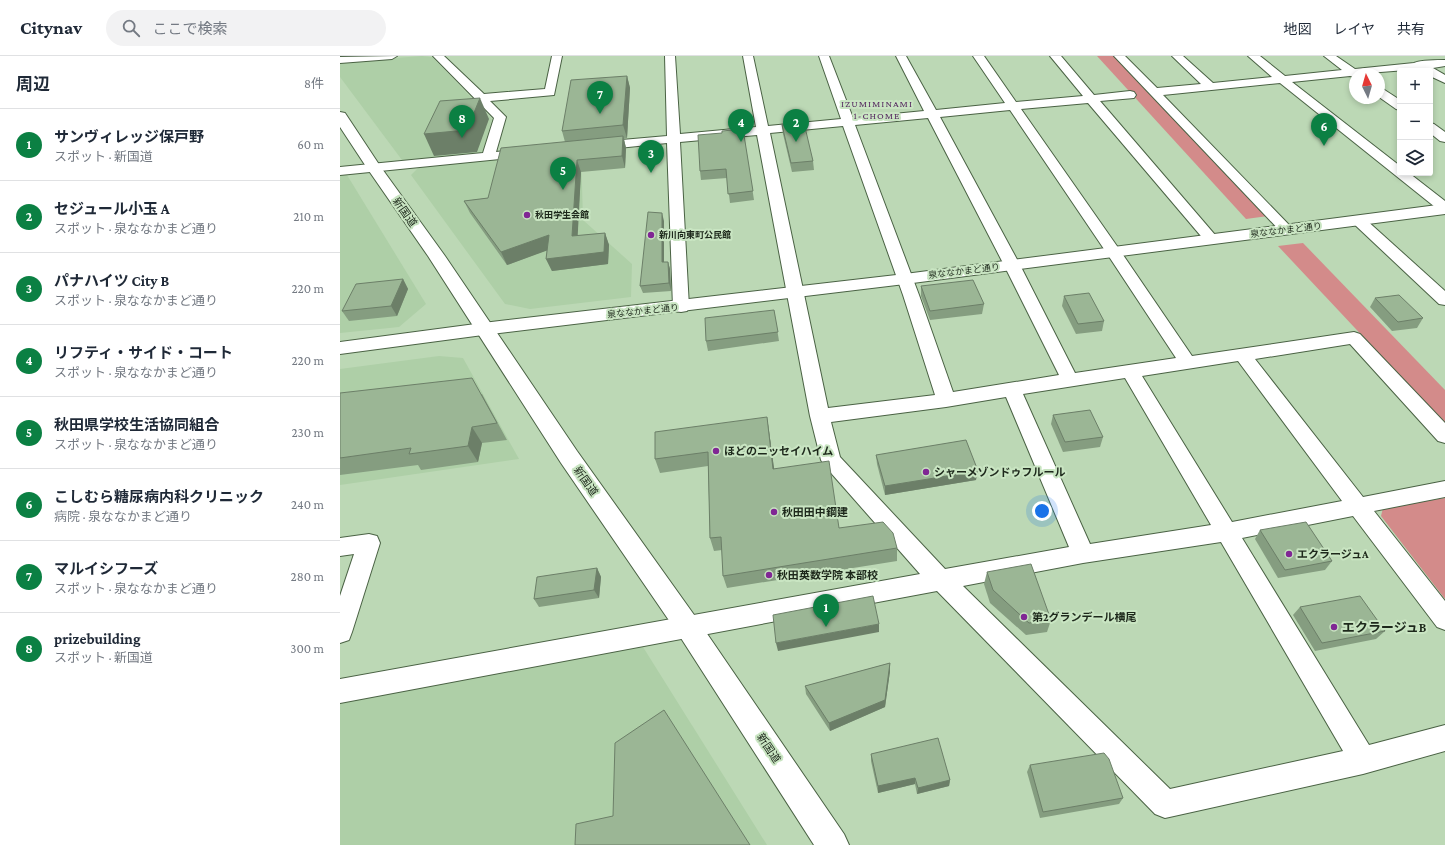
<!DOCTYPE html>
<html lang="ja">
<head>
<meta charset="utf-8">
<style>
  :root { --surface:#fff; --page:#f2f2f3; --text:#1f2937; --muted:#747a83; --line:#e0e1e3; --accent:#0b8043 }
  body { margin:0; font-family:"Crimson Pro","Noto Sans JP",serif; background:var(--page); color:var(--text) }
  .controls { position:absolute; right:12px; top:12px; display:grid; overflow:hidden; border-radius:4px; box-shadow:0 2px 6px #0003 }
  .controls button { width:36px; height:36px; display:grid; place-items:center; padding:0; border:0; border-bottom:1px solid var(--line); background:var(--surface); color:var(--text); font:20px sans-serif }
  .compass { position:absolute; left:1009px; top:12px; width:36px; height:36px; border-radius:50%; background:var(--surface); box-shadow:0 2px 6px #0003; rotate:355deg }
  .you { position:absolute; left:702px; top:455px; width:14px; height:14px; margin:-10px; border:3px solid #fff; border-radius:50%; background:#1a73e8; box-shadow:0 0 0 6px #1a73e833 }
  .badge { display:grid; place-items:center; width:26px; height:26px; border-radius:50%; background:var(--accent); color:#fff; font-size:13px; font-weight:700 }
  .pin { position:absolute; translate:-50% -33px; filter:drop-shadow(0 1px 2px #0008) }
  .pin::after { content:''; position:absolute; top:21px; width:14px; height:12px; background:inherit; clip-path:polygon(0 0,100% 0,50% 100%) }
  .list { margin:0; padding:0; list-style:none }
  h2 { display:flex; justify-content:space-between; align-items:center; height:52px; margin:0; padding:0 16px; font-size:17px }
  h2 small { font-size:13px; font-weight:400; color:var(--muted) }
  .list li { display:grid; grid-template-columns:26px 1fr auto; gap:12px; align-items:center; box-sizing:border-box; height:72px; padding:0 16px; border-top:1px solid var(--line) }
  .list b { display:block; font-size:15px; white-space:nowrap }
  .list p { margin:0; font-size:13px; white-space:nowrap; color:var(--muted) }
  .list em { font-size:13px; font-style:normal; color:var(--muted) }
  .icon { flex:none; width:22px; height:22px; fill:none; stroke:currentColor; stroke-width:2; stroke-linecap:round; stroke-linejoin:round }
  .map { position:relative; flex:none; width:1105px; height:789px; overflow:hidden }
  header { display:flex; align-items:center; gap:24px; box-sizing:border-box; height:56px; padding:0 20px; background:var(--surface); border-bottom:1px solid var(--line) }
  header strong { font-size:19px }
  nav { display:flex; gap:22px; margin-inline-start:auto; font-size:14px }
  .search { width:280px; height:36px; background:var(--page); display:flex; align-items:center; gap:10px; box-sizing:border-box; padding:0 14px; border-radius:22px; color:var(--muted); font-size:15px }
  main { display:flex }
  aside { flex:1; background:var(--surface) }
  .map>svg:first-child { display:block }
  .built { fill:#aecfa7 }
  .green { fill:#d38b8a }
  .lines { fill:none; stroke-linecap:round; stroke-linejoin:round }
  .street-casing { stroke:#4a6244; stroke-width:2 }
  .secondary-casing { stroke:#4a6244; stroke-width:2 }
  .primary-casing { stroke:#4a6244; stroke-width:2 }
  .street { fill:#fff; fill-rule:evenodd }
  .secondary { fill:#fff; fill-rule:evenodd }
  .primary { fill:#fff; fill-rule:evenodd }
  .wall { fill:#859d80 }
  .shaded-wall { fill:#6c7f68 }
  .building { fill:#9bb695; stroke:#6c7f68 }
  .poi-dot { fill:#802794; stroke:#c9e5c2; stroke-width:1.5 }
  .labels { text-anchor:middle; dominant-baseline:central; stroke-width:4; stroke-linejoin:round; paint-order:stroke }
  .far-poi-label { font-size:9px; font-weight:bold; fill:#1d281b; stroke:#c9e5c2; text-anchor:start }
  .far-street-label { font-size:9px; fill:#1d281b; stroke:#c9e5c2 }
  .far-neighbourhood-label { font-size:10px; letter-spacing:1px; fill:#582d62; stroke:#c9e5c2 }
  .street-label { font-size:11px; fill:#1d281b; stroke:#c9e5c2 }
  .poi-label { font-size:11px; font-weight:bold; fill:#1d281b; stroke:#c9e5c2; text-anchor:start }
  .near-poi-label { font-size:13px; font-weight:bold; fill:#1d281b; stroke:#c9e5c2; text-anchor:start }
</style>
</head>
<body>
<header>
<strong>Citynav</strong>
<div class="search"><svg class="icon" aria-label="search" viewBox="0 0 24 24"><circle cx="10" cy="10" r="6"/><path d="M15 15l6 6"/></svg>ここで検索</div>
<nav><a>地図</a><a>レイヤ</a><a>共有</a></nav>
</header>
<main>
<aside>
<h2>周辺<small>8件</small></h2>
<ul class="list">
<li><span class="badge">1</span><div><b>サンヴィレッジ保戸野</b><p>スポット · 新国道</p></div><em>60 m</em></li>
<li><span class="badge">2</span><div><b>セジュール小玉 A</b><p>スポット · 泉ななかまど通り</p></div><em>210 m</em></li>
<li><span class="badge">3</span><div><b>パナハイツ City B</b><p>スポット · 泉ななかまど通り</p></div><em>220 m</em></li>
<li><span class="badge">4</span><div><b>リフティ・サイド・コート</b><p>スポット · 泉ななかまど通り</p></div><em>220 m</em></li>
<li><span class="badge">5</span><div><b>秋田県学校生活協同組合</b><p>スポット · 泉ななかまど通り</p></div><em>230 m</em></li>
<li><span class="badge">6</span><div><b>こしむら糖尿病内科クリニック</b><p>病院 · 泉ななかまど通り</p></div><em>240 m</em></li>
<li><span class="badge">7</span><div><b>マルイシフーズ</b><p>スポット · 泉ななかまど通り</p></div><em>280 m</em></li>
<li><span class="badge">8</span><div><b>prizebuilding</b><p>スポット · 新国道</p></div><em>300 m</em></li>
</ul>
</aside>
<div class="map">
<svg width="1105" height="789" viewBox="0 0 1105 789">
  <rect width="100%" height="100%" fill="#bcd8b5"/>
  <g class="built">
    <polygon points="82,0 92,1 152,63 143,95 135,99 66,105 62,104 0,21 0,7 2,6"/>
    <polygon points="241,94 243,164 292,208 291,241 190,253 165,248 71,119 79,111"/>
    <polygon points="7,119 86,248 59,271 0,277 0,120"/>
    <polygon points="99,300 123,302 179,403 0,429 0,313"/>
    <polygon points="303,591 427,789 0,789 0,646"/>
  </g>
  <g class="green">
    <polygon points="757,0 774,0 928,160 906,163"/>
    <polygon points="963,187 1105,334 1105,368 938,190"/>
    <polygon points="1105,442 1105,543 1041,460 1043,452"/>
  </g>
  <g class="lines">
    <g class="street-casing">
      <g id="street">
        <polygon points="57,0 52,3 0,7 0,1"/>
        <polygon points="93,0 104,0 144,38 205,33 212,0 222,0 214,39 150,45 166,61 156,96 185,93 190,94 192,97 190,100 0,119 0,111 143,97 154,62"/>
        <path d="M325 0H335L340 78 416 71 403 0H413L428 70 501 63 479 0H489L513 62 584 55 556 0H566L596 54 665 47 633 0H644L676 46 743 40 710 0H721L754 39 790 35 794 36 796 39 794 42 760 45 876 180 879 183 876 186 871 188 866 186 748 47 681 53 779 193 852 300 1014 276 1020 278 1105 367V387L1098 385 1010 288 915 303 1023 441 1105 425V441L1034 455 1105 545V574L1097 571 1013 460 902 482 1029 689 1105 669V695L1023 718 825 762 815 758 597 535 0 647V623L580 518 484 409 481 404 470 360 417 79 340 86 349 251 347 255 341 256 335 255 333 251 327 87 259 94 254 93 252 90 254 87 259 86 327 80ZM670 54 766 196 836 302 735 317 680 209 600 61ZM588 62 664 209 719 319 613 336 579 239 515 69ZM503 70 563 239 595 339 488 352 430 77ZM898 305 1002 445 892 466 802 320ZM785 322 871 469 750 488 683 338ZM666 341 729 491 605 513 500 401 491 366 606 351ZM881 486 1003 695 830 733 623 530 743 507Z"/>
        <path d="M774 0H785L817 32 861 28 832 0H843L873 27 932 21 908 0H920L945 20 1002 14 984 0H996L1015 13 1074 7C1080 4 1097 4 1105 4V10L1093 12 1105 19V27L1090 20V15H1083L1079 13 1015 18V21L1010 20 952 26 1060 110V117H1069L1105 145V156L1100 155 940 27 823 39 954 174 952 177 947 178 942 177Z"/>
        <polygon points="1039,31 1043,33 1060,44 1060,54 1056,53 1039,41"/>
        <polygon points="1090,67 1094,68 1105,76 1105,86 1100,85 1090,77"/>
        <polygon points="1019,161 1024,162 1105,235 1105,249 1099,248 1014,168 1012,165 1014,162"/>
        <polygon points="29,478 37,480 40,487 12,576 9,584 0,587 0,540 14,498 0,500 0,482"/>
      </g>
    </g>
    <g class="secondary-casing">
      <polygon id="secondary" points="1105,148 1105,158 565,228 143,279 0,298 0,286 143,267 565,218"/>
    </g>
    <g class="primary-casing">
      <polygon id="primary" points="0,56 5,57 40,110 105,200 237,395 357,563 504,778 509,789 474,789 339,579 221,407 88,200 27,112 0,71"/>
    </g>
    <use href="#street" class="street"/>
    <use href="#secondary" class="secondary"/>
    <use href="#primary" class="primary"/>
  </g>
  <g class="wall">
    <polygon points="287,20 290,32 287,82 284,83 286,92 285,112 241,116 237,180 265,177 269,189 268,208 212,215 206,203 207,194 167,209 130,157 124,145 148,142 225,86 222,75"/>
    <polygon points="442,69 473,105 474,114 452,116 443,78"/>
    <polygon points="403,73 414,144 390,147 387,122 361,124 360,115 382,77"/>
    <polygon points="324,165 324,206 328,206 330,213 331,235 303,237 300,230"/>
    <polygon points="63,223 68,233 57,260 9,265 2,255"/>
    <polygon points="581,230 644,248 642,258 590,264 581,240"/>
    <polygon points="724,240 764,265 762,275 736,278 722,250"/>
    <polygon points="1035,242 1083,262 1077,272 1052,275 1030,251"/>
    <polygon points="434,254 439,285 368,295 366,285"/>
    <polygon points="0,337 142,338 167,384 142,387 138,406 81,414 78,409 0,419"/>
    <polygon points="713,359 763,381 760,391 723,396 711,368"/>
    <polygon points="427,361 429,375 434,413 499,472 557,492 557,505 387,532 383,520 382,494 374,495 370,482 368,410 320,417 315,403"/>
    <polygon points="536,399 636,424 545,439 537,408"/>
    <polygon points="920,474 992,505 985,514 938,522 915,483"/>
    <polygon points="257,512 261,521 259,542 199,551 194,543"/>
    <polygon points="647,516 711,564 707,576 686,579 650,547 644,528"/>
    <polygon points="960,551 1045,575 1036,583 975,595 953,559"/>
    <polygon points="550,607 550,615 545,651 490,675 466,638 465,630"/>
    <polygon points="531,698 610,724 609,730 577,738 575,728 538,737 531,705"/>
    <polygon points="690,709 783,742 779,748 700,762 687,716"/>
  </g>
  <g class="shaded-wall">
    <polygon points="287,20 290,32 287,82 283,69"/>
    <polygon points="140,42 149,63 137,96 94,100 84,78"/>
    <polygon points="283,80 286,92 285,112 282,100"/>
    <polygon points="237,104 241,116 237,193 232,180"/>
    <polygon points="322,157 324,165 324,214 322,206"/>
    <polygon points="265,177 269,189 268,208 212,215 206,203"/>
    <polygon points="209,179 214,192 167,209 161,196"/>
    <polygon points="328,206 330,213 331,235 329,227"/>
    <polygon points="63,223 68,233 57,260 51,250"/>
    <polygon points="427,361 429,375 436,427 433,413"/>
    <polygon points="132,371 142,387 138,406 128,390"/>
    <polygon points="638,415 636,424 545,439 545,430"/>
    <polygon points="257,512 261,521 259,542 254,534"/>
    <polygon points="539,568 539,576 438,595 436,587"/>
    <polygon points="550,607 550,615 545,651 490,675 489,667"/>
    <polygon points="575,722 575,728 538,737 538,730"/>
    <polygon points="610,724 609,730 577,738 578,732"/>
  </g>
  <g class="building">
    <polygon points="287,20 283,69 222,75 231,24"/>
    <polygon points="140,42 127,74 84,78 100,45"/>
    <polygon points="464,67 473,105 451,107 442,69"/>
    <polygon points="403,73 413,135 388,138 386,113 360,115 358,79 382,77 382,75"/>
    <polygon points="283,80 282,100 237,104 232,180 265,177 264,196 206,203 209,179 161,196 124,145 148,142 161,92"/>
    <polygon points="308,156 322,157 322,206 328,206 329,227 300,230"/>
    <polygon points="63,223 51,250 2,255 16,228"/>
    <polygon points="633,224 644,248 590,255 581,230"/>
    <polygon points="749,237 764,265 738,268 724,240"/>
    <polygon points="1059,239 1083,262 1058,266 1035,242"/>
    <polygon points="434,254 438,276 366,285 365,262"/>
    <polygon points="132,322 157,367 132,371 128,390 69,398 71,392 0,402 0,337"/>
    <polygon points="750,354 763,381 725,386 713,359"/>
    <polygon points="427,361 433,413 489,405 499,472 543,466 553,477 557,492 383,520 381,481 370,482 368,396 315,403 315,376"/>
    <polygon points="626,384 638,415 545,430 536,399"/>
    <polygon points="966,466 992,505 945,514 920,474"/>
    <polygon points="691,508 711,564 689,567 653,534 647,516"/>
    <polygon points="257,512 254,534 194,543 197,521"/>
    <polygon points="533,540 539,568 436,587 433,559"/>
    <polygon points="1020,540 1045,575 982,587 960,551"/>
    <polygon points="550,607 545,644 489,667 465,630"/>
    <polygon points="324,654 410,789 235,789 236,768 273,760 275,687"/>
    <polygon points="598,682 610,724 578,732 575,722 538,730 531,698"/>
    <polygon points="764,697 769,703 783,742 703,756 690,709"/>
  </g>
  <g class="poi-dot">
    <circle cx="187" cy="159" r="4"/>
    <circle cx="311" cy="179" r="4"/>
    <circle cx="376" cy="395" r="4"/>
    <circle cx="586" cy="416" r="4"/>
    <circle cx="434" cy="456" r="4"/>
    <circle cx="949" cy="498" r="4"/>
    <circle cx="429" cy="519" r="4"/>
    <circle cx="684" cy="561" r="4"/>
    <circle cx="994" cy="571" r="4"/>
  </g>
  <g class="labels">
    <g class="far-poi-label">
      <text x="195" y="159">秋田学生会館</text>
      <text x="319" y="179">新川向東町公民館</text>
    </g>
    <g class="far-street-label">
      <text transform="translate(946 174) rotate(-7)">泉ななかまど通り</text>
      <text transform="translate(624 215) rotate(-7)">泉ななかまど通り</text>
      <text transform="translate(303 255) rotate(-6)">泉ななかまど通り</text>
    </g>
    <g class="far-neighbourhood-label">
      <text x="537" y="47">IZUMIMINAMI<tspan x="537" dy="12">1-CHOME</tspan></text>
    </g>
    <g class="street-label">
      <text transform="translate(65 156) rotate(55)">新国道</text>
      <text transform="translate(246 425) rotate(55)">新国道</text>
      <text transform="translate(429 692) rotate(56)">新国道</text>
    </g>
    <g class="poi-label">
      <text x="384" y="395">ほどのニッセイハイム</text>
      <text x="594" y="416">シャーメゾンドゥフルール</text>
      <text x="442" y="456">秋田田中鋼建</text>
      <text x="957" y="498">エクラージュA</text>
      <text x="437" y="519">秋田英数学院 本部校</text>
      <text x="692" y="561">第2グランデール横尾</text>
    </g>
    <g class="near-poi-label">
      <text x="1002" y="571">エクラージュB</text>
    </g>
  </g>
</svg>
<div class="controls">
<button>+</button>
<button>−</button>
<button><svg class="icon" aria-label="layers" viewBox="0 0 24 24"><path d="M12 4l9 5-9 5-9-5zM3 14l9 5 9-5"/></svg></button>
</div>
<svg class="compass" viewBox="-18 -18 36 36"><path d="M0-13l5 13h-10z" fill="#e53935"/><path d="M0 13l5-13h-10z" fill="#747a83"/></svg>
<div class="you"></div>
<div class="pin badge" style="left:486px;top:571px">1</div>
<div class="pin badge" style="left:456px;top:86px">2</div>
<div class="pin badge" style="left:311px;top:117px">3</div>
<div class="pin badge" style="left:401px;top:86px">4</div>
<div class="pin badge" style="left:223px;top:134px">5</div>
<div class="pin badge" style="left:984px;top:90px">6</div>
<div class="pin badge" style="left:260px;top:58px">7</div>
<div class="pin badge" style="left:122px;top:82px">8</div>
</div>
</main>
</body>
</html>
